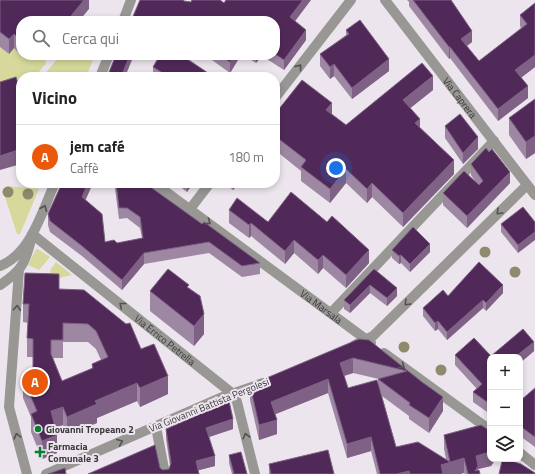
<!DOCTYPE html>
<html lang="it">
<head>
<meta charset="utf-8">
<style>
  :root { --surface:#fff; --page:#f6f6f6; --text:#222; --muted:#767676; --line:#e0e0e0; --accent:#ea580c }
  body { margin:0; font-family:"Titillium Web",sans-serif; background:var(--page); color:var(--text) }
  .controls { position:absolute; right:12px; bottom:12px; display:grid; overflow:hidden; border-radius:8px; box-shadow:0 2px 6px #0003 }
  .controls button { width:36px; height:36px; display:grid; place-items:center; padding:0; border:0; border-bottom:1px solid var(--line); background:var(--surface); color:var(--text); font:20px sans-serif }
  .you { position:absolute; left:336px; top:168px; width:14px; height:14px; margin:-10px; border:3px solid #fff; border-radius:50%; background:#1a73e8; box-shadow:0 0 0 6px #1a73e833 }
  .badge { display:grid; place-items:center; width:26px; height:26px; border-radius:50%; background:var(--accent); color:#fff; font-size:13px; font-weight:700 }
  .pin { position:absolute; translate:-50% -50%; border:2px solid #fff; box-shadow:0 1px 4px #0006 }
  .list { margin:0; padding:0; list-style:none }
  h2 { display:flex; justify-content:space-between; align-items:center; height:52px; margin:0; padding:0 16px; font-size:17px }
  h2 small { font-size:13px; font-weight:400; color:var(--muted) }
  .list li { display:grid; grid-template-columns:26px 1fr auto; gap:12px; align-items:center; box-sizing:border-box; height:64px; padding:0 16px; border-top:1px solid var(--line) }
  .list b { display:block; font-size:15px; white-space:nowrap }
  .list p { margin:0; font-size:13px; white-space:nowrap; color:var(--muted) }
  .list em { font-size:13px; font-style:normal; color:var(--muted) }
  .icon { flex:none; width:22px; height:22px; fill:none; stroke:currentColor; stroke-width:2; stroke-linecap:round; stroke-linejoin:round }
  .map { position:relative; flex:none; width:535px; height:474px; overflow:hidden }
  .search { position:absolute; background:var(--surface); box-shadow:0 2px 6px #0003; left:16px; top:16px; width:264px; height:44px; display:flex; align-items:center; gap:10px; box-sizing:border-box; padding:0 14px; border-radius:16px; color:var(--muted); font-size:15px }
  .panel { position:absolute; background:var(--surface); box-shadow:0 2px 6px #0003; left:16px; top:72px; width:264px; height:116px; border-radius:16px }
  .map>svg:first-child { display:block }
  .green { fill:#d6d99b }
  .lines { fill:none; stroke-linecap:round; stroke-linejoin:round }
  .minor { stroke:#989793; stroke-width:10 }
  .tree { fill:#8d8a6e }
  .wall { fill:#9e87a3; fill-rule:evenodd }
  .shaded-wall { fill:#7f6185 }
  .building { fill:#502959; stroke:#7f6185; fill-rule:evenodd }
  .oneway { stroke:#535152 }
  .poi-dot { fill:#097d33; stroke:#ece5ed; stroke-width:1.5 }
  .labels { text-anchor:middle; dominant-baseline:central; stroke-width:4; stroke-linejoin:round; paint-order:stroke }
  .street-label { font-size:10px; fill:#3c3a3d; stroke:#ece5ed }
  .poi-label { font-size:10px; font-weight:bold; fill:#3c3a3d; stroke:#ece5ed; text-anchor:start }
</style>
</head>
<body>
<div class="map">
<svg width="535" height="474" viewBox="0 0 535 474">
  <rect width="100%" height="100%" fill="#ece5ed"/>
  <g class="green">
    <polygon points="0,47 9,54 14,48 20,54 21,52 21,55 45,55 46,63 35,77 21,77 21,87 0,93"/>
    <polygon points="61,55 95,55 86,77 42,77"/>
    <polygon points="7,186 39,189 20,234 17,234 3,191"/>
    <polygon points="36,249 38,249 50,257 39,270 28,265"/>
    <polygon points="56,262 72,275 59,278 51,275 50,270"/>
  </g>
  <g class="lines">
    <g class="minor">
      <path id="s1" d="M385 0 535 195"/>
      <polyline points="123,21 131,0"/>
      <polyline points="100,77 109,55"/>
      <polyline points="275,98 351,0"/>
      <path id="s2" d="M154 183 371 343"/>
      <polyline points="190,209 210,183"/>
      <path id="s3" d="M32 234 233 394 237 402 255 474"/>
      <path d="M0 266C31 254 42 211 55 183"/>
      <polyline points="19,270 9,407 27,474"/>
      <path d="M0 285C21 271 25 264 31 240"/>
      <polyline points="331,313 494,141"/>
      <polyline points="355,345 373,336 527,185"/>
      <polyline points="384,353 490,430"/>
      <polyline points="156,427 165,474"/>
      <polyline points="520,453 535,465"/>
      <polyline points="46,474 220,398 263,383"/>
    </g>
  </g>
  <g class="tree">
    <circle cx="8" cy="192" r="5.5"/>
    <circle cx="28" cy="194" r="5.5"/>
    <circle cx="485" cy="252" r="5.5"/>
    <circle cx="515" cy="272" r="5.5"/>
    <circle cx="404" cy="347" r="5.5"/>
    <circle cx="441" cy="370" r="5.5"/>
  </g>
  <g class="wall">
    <polygon points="0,0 89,0 89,9 21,21 20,54 14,48 9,54 0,47"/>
    <polygon points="191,0 220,0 224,3 295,21 306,40 284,70 262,56 256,63 243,55 275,55 275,21 184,1 191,2"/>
    <polygon points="407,0 451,0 472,42 467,46 479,61 521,28 520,26 520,15 535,3 535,67 521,78 528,98 498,121 450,58 449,59 409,6 409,2"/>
    <polygon points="346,30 389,71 352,99 334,76 330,79 320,66 320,54 346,35"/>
    <polygon points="160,55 182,55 214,77 153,77 153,67"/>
    <polygon points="205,55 241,55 230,73"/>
    <polygon points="433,90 410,108 420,128 454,174 403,227 372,197 367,203 346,183 330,203 301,181 301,171 275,150 275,114 332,114 346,125"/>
    <polygon points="535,99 535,153 526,159 509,135 509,118"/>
    <polygon points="445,126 478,149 463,164 445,138"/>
    <polygon points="471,164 510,183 467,228 443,205 443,193 475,181 471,175"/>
    <polygon points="62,183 93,183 85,200 105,242 117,243 142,238 140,228 127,218 119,219 115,189 115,183 145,183 202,224 260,263 260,274 242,277 209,253 144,264 122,290 82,256 50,232 48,225 48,214"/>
    <polygon points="175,183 193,183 187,192"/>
    <polygon points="224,183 239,183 233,190"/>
    <polygon points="229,210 268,222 369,263 346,288 323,268 318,274 294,253 285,264 251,236 249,238 229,223"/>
    <polygon points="535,222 518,253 501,232 501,224"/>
    <polygon points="392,250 430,252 410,272 401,263 399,264 392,258"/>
    <polygon points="374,269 397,296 387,306 370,293 350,313 344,309 344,300"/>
    <polygon points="189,288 204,334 194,346 150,311 150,291"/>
    <path d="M59 289 141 349 168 394 140 407 137 401 97 418V423L67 435 63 425 55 428 57 453 42 459 31 432V417L23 398V379L33 375V357H27V338L28 323 23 322V304ZM63 342H88L96 349 101 360 92 364V369L62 381 53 358H63Z"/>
    <polygon points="503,293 486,311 483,308 447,340 438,329 435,331 423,316 423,308 448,296"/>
    <path d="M369 340 422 382 443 411 429 433 409 419V416L382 396 396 447 446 459 444 449V435L495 459V460L491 466 478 469V470L480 474H465L464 473 460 474H377L371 451 347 458 328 393 275 414 277 434 259 440 250 400V385ZM353 373 379 379H378V383L348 388 344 376Z"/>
    <polygon points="534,351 520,363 520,357 490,357 490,414 473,402 473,392 477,389 455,365 455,355 491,356"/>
    <polygon points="535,388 535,447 520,436 520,401"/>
    <polygon points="166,429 233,429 209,437 215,466 198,470 88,474 160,468 163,470 169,469 170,466 166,439"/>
    <polygon points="229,455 247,474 232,474 229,463"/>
    <polygon points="269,464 334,474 269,474"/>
  </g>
  <g class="shaded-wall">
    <polygon points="84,0 89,0 89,9 79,21 67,21"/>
    <polygon points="303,0 311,0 290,28 290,17"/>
    <polygon points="306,30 306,40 284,70 284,60"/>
    <polygon points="472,31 472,42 461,50 461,39"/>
    <polygon points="14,34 14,48 9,54 9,39"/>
    <polygon points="21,38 21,52 20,54 20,39"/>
    <polygon points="449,47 450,47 450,58 449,59"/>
    <polygon points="130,55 134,55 125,77 121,77"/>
    <polygon points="234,55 241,55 230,73 230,62"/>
    <polygon points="256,55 262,55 256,63"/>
    <polygon points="535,55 535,67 515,82 515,70"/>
    <polygon points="389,59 389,71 352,99 352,88"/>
    <polygon points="334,64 334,76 330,79 330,67"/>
    <polygon points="433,76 433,90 403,114 403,100"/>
    <polygon points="528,86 528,98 498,121 498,109"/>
    <polygon points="332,103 332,117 326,110"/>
    <polygon points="420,119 420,133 415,123"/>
    <polygon points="535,136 535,153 526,159 526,142"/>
    <polygon points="478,137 478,149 463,164 463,153"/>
    <polygon points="21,149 21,164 0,170 0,156"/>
    <polygon points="454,160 454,174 403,227 403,213"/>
    <polygon points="346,169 346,183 330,203 330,189"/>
    <polygon points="510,172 510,183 467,228 467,216"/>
    <polygon points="88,183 93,183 82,208 82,197"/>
    <polygon points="187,183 193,183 187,192"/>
    <polygon points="233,183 239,183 233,190"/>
    <polygon points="372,183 372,197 367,203 367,189"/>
    <polygon points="251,223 251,236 249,238 249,225"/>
    <polygon points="535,232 535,240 518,253 518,245"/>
    <polygon points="294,240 294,253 285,264 285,251"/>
    <polygon points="430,244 430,252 410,272 410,264"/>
    <polygon points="369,250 369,263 346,288 346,275"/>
    <polygon points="144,253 144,264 122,290 122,280"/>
    <polygon points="323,255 323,268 318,274 318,260"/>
    <polygon points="401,255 401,263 399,264 399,256"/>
    <polygon points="370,285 370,293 350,313 350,305"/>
    <polygon points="503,285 503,293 486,311 486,303"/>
    <polygon points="397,288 397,296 387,306 387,298"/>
    <polygon points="483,300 483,308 447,340 447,332"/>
    <polygon points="204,314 204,334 194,346 194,326"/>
    <polygon points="438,321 438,329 435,331 435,323"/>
    <polygon points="534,342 534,351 520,363 520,357 515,357"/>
    <polygon points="353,358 353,373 340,377 340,363"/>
    <polygon points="168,376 168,394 140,407 140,388"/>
    <polygon points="328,379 328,393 271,416 271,402"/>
    <polygon points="137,383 137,401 97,418 97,423 67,435 67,417 95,401"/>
    <polygon points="443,397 443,411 429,433 429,418"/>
    <polygon points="63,407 63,425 51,429 51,411"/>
    <polygon points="233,419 233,429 206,438 206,428"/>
    <polygon points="277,420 277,434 259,440 259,425"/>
    <polygon points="57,435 57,453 42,459 42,441"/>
    <polygon points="371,437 371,451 347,458 347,444"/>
    <polygon points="490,452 490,459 495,459 495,460 491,466 478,469 478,474 475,474 476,456"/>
    <polygon points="215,456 215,466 196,471 196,461"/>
    <polygon points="464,458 464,473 460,474 441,474 441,465"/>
    <polygon points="409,471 409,474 396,474"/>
  </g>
  <g class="building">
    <polygon points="0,0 84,0 67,21 21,21 21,38 20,39 14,34 9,39 0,32"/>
    <polygon points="140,0 183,0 184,1 191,2 192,0 220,0 224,3 226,0 303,0 290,17 306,30 284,60 275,54 275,21 131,21"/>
    <polygon points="413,0 451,0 472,31 461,39 479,61 527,24 520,15 535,3 535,55 515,70 528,86 498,109 450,47 449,47"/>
    <polygon points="360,20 389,59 352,88 334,64 330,67 320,54 349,34 346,30"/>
    <polygon points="116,55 130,55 121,77 107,77"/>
    <polygon points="160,55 181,55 214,77 164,77 166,75 153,67"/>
    <polygon points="219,55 234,55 230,62"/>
    <polygon points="422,63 433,76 403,100 420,119 415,123 454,160 403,213 372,183 367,189 346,169 330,189 301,167 306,160 275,136 275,114 302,80 332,103 326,110 346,125"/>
    <polygon points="16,77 21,93 21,149 0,156 0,82"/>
    <polygon points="535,99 535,136 526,142 509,118"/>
    <polygon points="460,114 478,137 463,153 445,126"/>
    <polygon points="486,148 489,152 492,149 510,172 467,216 443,193 464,171 479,185 483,181 471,164"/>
    <polygon points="62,183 88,183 82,197 102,214 105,242 114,240 117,243 143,238 140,217 127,208 119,208 116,183 145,183 202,224 204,222 260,263 242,266 209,242 144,253 122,280 82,246 50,221 48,214"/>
    <polygon points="291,192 327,222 332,216 369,250 346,275 323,255 318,260 294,240 285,251 251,223 249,225 229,210 237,198 268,222"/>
    <polygon points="523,207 535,222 535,232 518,245 501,224"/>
    <polygon points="413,227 430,244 410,264 401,255 399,256 392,250"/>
    <polygon points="479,262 503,285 486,303 483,300 447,332 438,321 435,323 423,308 443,290 448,296"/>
    <polygon points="168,269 189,285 187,287 200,296 204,314 194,326 150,291"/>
    <polygon points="374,269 397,288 387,298 370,285 350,305 344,300"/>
    <path d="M25 273 59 274V289L84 290 126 324 130 323 141 349 154 344 168 376 140 388 137 383 95 401 97 404 67 417 63 407 51 411 57 435 42 441 31 414 37 411 23 379 33 375V339L27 338 29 304H23ZM63 323 88 324 96 331 108 357 92 364 93 368 62 381 51 354V340H63Z"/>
    <polygon points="523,329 534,342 515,357 490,357 490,404 473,392 482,384 455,355 474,338 491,356"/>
    <polygon points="359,339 369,340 422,382 443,397 429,418 409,405 410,403 378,379 407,371 353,358 340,363 348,388 377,380 396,447 418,442 450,462 444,435 481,425 490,431 490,452 476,456 478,466 475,471 479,470 480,474 468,474 464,458 441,465 443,474 410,474 409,471 396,474 380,474 371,437 347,444 328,379 271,402 277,420 259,425 250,385"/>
    <polygon points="535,388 535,437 520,426 520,401"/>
    <polygon points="229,401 233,419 206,428 215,456 196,461 199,474 88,474 155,445 160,468 163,470 169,469 171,463 166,429"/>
    <polygon points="328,450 334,474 271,474 269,464"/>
    <polygon points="241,452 247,474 234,474 229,455"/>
    <polygon points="508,460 521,464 535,473 535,474 499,474 502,461"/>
    <polygon points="65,468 66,474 48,474"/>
  </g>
  <defs><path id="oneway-chevron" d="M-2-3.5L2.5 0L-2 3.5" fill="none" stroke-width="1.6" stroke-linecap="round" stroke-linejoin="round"/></defs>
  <g class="oneway">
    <use href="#oneway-chevron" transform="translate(299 67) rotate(-52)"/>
    <use href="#oneway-chevron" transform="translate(44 208) rotate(-67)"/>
    <use href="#oneway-chevron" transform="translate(499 212) rotate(135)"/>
    <use href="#oneway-chevron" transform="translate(208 222) rotate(36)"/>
    <use href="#oneway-chevron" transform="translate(407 303) rotate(135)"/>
    <use href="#oneway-chevron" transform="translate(122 305) rotate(-141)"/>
    <use href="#oneway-chevron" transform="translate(17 308) rotate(-86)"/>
    <use href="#oneway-chevron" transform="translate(402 366) rotate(36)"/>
    <use href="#oneway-chevron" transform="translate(17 436) rotate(-105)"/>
    <use href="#oneway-chevron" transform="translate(246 436) rotate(-104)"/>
    <use href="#oneway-chevron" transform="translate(120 442) rotate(-23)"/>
  </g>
  <g class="poi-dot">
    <circle cx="38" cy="429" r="4"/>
    <path d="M38 446h4v4h4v4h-4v4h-4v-4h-4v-4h4z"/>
  </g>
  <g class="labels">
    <g class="street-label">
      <text stroke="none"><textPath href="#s1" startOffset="123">Via Caprera</textPath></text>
      <text stroke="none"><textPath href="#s2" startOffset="208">Via Marsala</textPath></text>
      <text stroke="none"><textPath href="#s3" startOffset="170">Via Errico Petrella</textPath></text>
      <text transform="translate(209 405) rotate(-22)">Via Giovanni Battista Pergolesi</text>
    </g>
    <g class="poi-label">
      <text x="46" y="429">Giovanni Tropeano 2</text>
      <text x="48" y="446">Farmacia<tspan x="48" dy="12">Comunale 3</tspan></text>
    </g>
  </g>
</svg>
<div class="controls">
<button>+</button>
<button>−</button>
<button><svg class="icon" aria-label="layers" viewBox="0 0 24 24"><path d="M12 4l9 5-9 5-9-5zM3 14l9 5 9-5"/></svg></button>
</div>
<div class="you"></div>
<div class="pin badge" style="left:35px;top:382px">A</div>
<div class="search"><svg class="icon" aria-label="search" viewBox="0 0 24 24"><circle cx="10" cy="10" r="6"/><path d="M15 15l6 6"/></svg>Cerca qui</div>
<section class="panel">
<h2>Vicino<small></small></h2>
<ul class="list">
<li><span class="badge">A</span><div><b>jem café</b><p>Caffè</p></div><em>180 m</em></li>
</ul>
</section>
</div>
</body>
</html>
